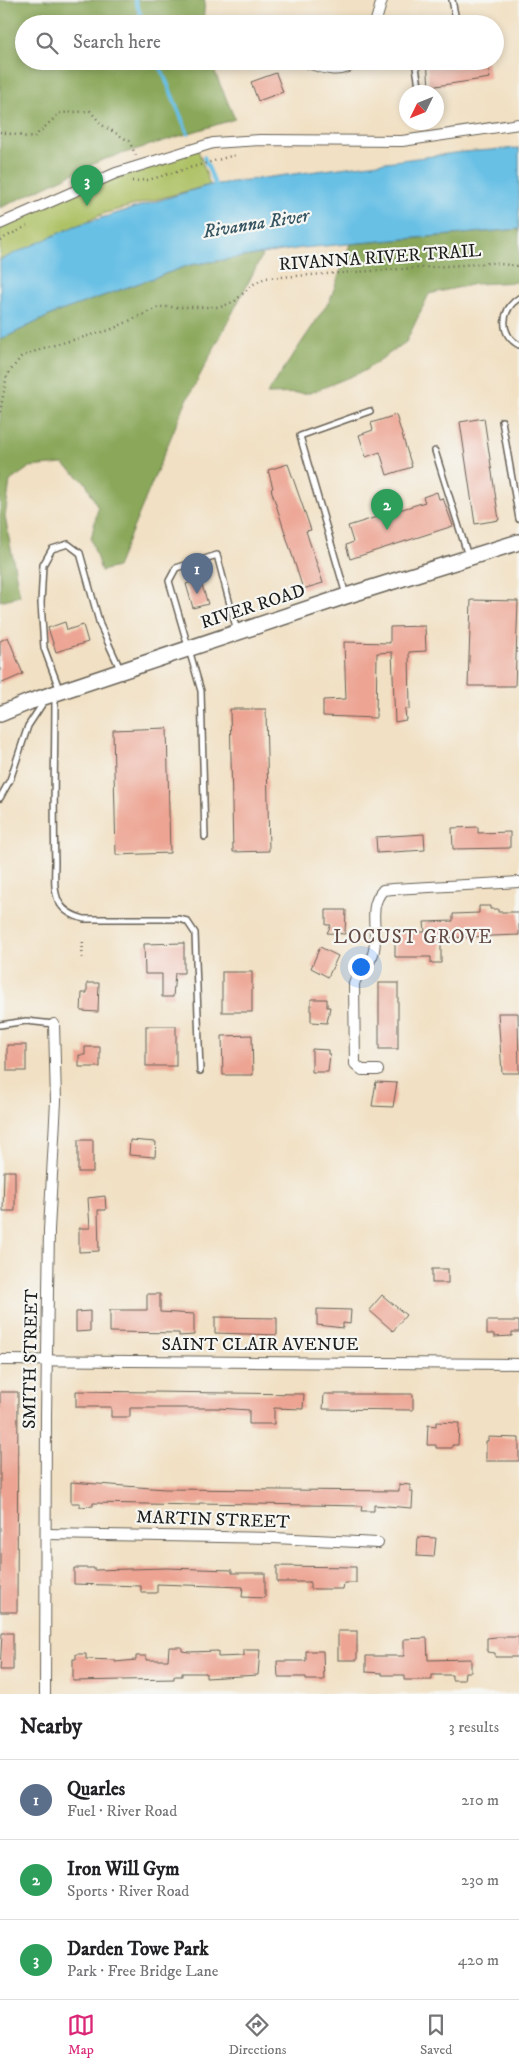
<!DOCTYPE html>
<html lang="en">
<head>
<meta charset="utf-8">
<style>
  :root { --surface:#fff; --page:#f2f2f2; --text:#202124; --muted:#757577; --line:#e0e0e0; --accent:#db2777 }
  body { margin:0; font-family:"IM FELL DW Pica",serif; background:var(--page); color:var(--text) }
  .compass { position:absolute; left:399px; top:85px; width:45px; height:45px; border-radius:50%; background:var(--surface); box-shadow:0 2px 8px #0003; rotate:227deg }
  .you { position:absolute; left:360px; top:966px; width:18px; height:18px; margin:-12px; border:4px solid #fff; border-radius:50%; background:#1a73e8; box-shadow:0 0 0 8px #1a73e833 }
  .badge { display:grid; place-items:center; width:32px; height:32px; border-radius:50%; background:var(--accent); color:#fff; font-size:16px; font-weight:700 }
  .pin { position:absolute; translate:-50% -41px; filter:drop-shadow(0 1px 2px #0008) }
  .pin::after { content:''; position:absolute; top:26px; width:18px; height:15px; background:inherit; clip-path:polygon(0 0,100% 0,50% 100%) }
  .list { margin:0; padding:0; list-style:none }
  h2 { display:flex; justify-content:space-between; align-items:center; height:65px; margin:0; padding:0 20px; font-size:21px }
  h2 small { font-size:16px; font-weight:400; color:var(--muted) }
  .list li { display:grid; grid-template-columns:32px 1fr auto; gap:15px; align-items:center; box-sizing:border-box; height:80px; padding:0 20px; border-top:1px solid var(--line) }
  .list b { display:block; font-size:19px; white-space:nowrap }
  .list p { margin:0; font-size:16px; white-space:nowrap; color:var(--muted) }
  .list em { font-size:16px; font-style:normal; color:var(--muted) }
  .icon { flex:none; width:28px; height:28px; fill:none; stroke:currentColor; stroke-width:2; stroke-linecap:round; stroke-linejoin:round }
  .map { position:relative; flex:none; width:519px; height:1694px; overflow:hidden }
  .search { position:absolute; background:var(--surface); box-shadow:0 2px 8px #0003; left:15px; right:15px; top:15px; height:55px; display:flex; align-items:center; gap:12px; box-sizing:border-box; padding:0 18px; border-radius:28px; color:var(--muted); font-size:19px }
  .sheet { height:305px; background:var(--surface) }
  nav { display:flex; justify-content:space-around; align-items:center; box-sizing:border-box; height:70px; border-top:1px solid var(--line); background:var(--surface); font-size:14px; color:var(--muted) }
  nav a { display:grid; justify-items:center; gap:2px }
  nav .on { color:var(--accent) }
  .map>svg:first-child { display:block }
  .green { fill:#adc165; stroke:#646e40 }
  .forest { fill:#8aa75a; stroke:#53623b }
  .water { fill:#67c0e5; stroke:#426e80 }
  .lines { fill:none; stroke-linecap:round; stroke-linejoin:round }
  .stream { stroke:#67c0e5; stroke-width:4 }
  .building { fill:#eda493 }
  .lane-casing { stroke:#676156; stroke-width:8 }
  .street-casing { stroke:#676156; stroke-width:12 }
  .secondary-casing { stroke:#676156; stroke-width:18 }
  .path { stroke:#676156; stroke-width:2.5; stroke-dasharray:1 4; stroke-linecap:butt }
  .lane { stroke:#fff; stroke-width:5 }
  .street { stroke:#fff; stroke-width:10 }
  .secondary { stroke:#fff; stroke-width:15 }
  .labels { text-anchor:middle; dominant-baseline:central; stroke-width:4.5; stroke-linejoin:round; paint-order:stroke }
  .street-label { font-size:18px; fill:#1c1c1c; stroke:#f6f6f2 }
  .water-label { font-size:19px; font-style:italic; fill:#365562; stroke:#f6f6f2 }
  .neighbourhood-label { font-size:19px; letter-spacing:1px; fill:#654c46; stroke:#f6f6f2 }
</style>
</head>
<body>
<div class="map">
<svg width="519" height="1694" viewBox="0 0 519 1694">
  <rect width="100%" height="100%" fill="#f6f6f2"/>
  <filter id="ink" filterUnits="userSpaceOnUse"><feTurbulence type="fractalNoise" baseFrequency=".02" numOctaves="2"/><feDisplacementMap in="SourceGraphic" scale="10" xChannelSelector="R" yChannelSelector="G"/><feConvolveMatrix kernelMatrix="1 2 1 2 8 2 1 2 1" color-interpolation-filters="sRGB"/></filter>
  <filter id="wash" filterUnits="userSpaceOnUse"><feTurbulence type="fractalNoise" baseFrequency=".0096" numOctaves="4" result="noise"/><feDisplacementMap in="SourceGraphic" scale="20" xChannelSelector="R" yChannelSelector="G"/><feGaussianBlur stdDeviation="1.12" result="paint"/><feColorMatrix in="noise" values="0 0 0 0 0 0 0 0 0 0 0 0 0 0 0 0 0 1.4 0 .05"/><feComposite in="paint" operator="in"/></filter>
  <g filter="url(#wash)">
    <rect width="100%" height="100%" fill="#f1e0c3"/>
    <polygon class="green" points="197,147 210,185 105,213 0,262 0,227 55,199"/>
    <g class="forest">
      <polygon points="0,0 205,0 203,24 24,24 24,61 210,61 235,119 102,160 0,208"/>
      <polygon points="519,229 519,282 475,284 429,294 406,342 364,371 310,393 267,394 330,300 350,244"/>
      <polygon points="263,254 184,406 117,567 101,571 91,539 98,508 86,483 63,464 30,467 10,481 5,517 20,596 0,601 0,340 55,313 190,265"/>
    </g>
    <polygon class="water" points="519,148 519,229 302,248 190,265 55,313 0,340 0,260 75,226 210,185 463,152"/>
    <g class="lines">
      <g class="stream">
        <polyline points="135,0 144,24"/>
        <polyline points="158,61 188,134"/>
        <polyline points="204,157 217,189"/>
      </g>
    </g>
    <g id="blocks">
      <g class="building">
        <polygon points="427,61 487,61 490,78 429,87"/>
        <polygon points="276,73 283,92 258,101 251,82"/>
        <polygon points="396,415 412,467 387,475 380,452 366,457 359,435 373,430 371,423"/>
        <polygon points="484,418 499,520 475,524 460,422"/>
        <polygon points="288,464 311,530 306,531 323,583 303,589 271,489 273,488 268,470"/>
        <polygon points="437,492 439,499 443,498 453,526 350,559 346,545 353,542 348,526 425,502 423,497"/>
        <polygon points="200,579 208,604 193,608 186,584"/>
        <polygon points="471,600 518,601 515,686 468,686"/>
        <polygon points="65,622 67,630 83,625 88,642 56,652 48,628"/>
        <polygon points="425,626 426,651 409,652 410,709 405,709 406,720 395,722 392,652 377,653 376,718 323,716 323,700 346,699 344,642 390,643 390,627"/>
        <polygon points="8,637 23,674 0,684 0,641"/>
        <polygon points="230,709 266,709 269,851 233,852"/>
        <polygon points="167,728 170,853 116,855 113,730"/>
        <polygon points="478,827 478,833 510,832 510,848 453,849 452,828"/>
        <polygon points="424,834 425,850 377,853 376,837"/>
        <polygon points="479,906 490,906 490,909 498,909 498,912 519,912 519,935 441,938 441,963 431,963 431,957 395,957 395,932 425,932 424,922 453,921 453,914 479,913"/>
        <polygon points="326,910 346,910 345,934 327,933 331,925 326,925"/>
        <polygon points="184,943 184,973 175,973 173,997 162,997 162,974 145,974 144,944"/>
        <polygon points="320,947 338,956 328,977 311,968"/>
        <rect x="222" y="972" width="30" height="40"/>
        <polygon points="87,983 99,983 98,1012 81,1011 82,993 87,993"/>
        <rect x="379" y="983" width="19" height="66"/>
        <polygon points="311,999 327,999 327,1007 330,1007 327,1023 311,1022"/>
        <polygon points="498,1013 518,1013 519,1073 502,1073"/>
        <rect x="146" y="1026" width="30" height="40"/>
        <polygon points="252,1035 253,1075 223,1075 222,1036"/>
        <rect x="7" y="1045" width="19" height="26"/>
        <polygon points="85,1047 100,1047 100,1067 79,1067 79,1055 85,1055"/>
        <polygon points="312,1049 328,1050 328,1054 330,1054 328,1072 312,1072"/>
        <polygon points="376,1082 397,1083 393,1107 372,1106"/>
        <rect x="78" y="1140" width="15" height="32"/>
        <polygon points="130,1140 156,1142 155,1157 129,1155"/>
        <polygon points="4,1171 15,1171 15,1211 3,1211"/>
        <polygon points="105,1196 106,1210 98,1210 99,1251 79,1252 79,1228 90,1228 88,1198"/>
        <rect x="432" y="1269" width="16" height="14"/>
        <polygon points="147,1294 160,1294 160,1312 194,1314 194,1335 179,1336 179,1333 110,1332 110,1310 147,1310"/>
        <polygon points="382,1295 406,1315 393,1331 369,1310"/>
        <polygon points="317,1309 351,1310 350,1324 343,1323 343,1328 317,1325"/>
        <polygon points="90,1311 90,1331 76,1332 76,1312"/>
        <polygon points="215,1317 277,1318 277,1335 215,1333"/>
        <polygon points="487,1321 519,1321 519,1332 512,1332 512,1336 494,1337 494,1334 487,1334"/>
        <polygon points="76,1391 304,1394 303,1409 274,1408 274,1424 249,1424 249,1410 217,1408 130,1408 130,1417 111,1417 111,1407 76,1407"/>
        <polygon points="0,1392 18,1392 17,1612 0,1612"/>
        <polygon points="324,1394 413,1394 413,1410 323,1409"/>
        <polygon points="436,1422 459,1423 458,1445 452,1445 452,1448 436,1448 436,1445 427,1445 428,1425 436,1426"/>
        <polygon points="488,1437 519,1438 519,1461 486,1461 486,1441 488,1441"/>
        <polygon points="71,1482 165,1489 399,1491 399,1484 410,1485 410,1491 413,1491 412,1508 374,1505 374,1511 361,1511 362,1506 199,1503 199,1505 93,1503 93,1506 80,1507 80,1503 71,1503"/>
        <polygon points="418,1537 436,1538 434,1557 417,1556"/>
        <polygon points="277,1566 356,1567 356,1583 344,1583 343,1589 310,1589 310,1582 277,1582"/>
        <polygon points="74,1568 94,1568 94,1570 166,1568 232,1570 232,1573 265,1573 265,1598 242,1597 243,1587 157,1584 157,1593 141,1593 141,1586 74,1584"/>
        <rect x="338" y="1631" width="19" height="29"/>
        <polygon points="2,1633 13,1633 13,1670 0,1670"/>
        <polygon points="496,1637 519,1637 519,1657 495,1657 495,1653 487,1652 487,1638"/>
        <polygon points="427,1638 428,1660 471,1659 471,1672 465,1672 464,1680 452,1680 452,1675 432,1675 432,1680 404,1680 404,1675 382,1675 382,1673 366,1672 366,1656 404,1656 404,1639"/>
        <polygon points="169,1647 182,1647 182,1651 189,1652 218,1651 218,1657 244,1656 244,1650 260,1650 258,1675 206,1678 206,1673 182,1673 182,1676 174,1676 174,1679 73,1681 73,1659 76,1659 76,1654 86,1654 86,1659 115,1660 115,1662 136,1660 136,1656 146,1656 146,1660 168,1660"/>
        <polygon points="306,1651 323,1651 324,1680 306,1680 306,1677 278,1677 277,1661 306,1661"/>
      </g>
    </g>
  </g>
  <g filter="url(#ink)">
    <use href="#blocks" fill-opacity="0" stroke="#676156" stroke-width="1"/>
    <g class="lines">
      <g class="lane-casing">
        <g id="lane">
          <polyline points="452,0 457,24"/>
          <polyline points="415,61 420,92"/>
          <path d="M519 298C501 310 499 334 519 345"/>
          <polyline points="502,421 519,519"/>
          <polyline points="435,451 468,556"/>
          <polyline points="346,595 300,436 370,411"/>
          <polyline points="60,691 44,648 41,603 43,565 52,549 68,544 80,553 100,625 121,671"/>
          <path d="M55 695C55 750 53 806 55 861 55 874 53 891 59 902 64 912 74 916 84 919H179L187 921 195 933 200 1071"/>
          <polyline points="0,798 10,780 28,726 45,700"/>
          <polyline points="205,837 201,691 169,581 176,568 217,555 237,631"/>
          <polyline points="0,1025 26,1021 54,1024"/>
        </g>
      </g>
      <g class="street-casing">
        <g id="street">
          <polyline points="375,24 382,0"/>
          <path d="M303 61C321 68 341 76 357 61"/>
          <polyline points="0,224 116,173 213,143 260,140 402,141 519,124"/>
          <path d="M378 1070H362L355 1064 354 984C357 972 369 966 373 954 380 932 366 909 383 890L393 889 519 882"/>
          <polyline points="0,1360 519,1364"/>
          <polyline points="46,1534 274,1538 378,1543"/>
          <polyline points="45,1694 46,1415 49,1230 56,1101 54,1024"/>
        </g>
      </g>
      <g class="secondary-casing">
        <polyline id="secondary" points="0,714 29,702 346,596 519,542"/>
      </g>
      <g class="path">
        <polyline points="0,132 33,138 60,113 90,111 102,125 129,141 136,156"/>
        <polyline points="132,181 148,180 238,154"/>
        <polyline points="0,240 27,226"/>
        <polyline points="0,412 7,375 21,357 43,348 110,330 159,307 221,307 235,301 252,285 265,278 492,263 519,266"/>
        <polyline points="82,958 83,940"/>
      </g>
      <use href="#lane" class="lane"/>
      <use href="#street" class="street"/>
      <use href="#secondary" class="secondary"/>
    </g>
  </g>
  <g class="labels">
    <g class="street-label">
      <text transform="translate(380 258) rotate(-4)">RIVANNA RIVER TRAIL</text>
      <text transform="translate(253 607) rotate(-18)">RIVER ROAD</text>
      <text x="260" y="1345">SAINT CLAIR AVENUE</text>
      <text transform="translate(31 1359) rotate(-89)">SMITH STREET</text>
      <text transform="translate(213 1520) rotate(2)">MARTIN STREET</text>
    </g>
    <g class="water-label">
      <text transform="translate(256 224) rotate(-9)">Rivanna River</text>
    </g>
    <g class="neighbourhood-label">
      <text x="413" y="937">LOCUST GROVE</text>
    </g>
  </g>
</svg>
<svg class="compass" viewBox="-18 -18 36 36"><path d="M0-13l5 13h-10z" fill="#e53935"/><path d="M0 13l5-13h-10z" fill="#757577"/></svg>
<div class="you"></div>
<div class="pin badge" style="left:197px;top:594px;background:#5c6f8a">1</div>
<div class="pin badge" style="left:387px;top:530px;background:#2e9e5b">2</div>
<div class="pin badge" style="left:87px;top:206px;background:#2e9e5b">3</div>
<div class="search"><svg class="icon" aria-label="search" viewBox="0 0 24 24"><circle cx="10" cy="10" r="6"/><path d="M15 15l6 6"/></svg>Search here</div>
</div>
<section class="sheet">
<h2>Nearby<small>3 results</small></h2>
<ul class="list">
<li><span class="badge" style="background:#5c6f8a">1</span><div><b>Quarles</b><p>Fuel · River Road</p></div><em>210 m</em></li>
<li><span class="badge" style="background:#2e9e5b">2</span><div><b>Iron Will Gym</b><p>Sports · River Road</p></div><em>230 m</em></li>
<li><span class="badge" style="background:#2e9e5b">3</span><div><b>Darden Towe Park</b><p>Park · Free Bridge Lane</p></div><em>420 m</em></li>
</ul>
</section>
<nav>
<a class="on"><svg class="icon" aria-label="map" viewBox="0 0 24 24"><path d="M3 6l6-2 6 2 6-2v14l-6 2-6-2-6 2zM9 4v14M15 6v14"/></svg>Map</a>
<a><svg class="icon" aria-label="directions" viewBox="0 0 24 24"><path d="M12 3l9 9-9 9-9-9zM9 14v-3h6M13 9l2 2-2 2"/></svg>Directions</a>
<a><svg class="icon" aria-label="saved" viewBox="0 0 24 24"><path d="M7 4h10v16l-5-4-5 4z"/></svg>Saved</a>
</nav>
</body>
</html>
